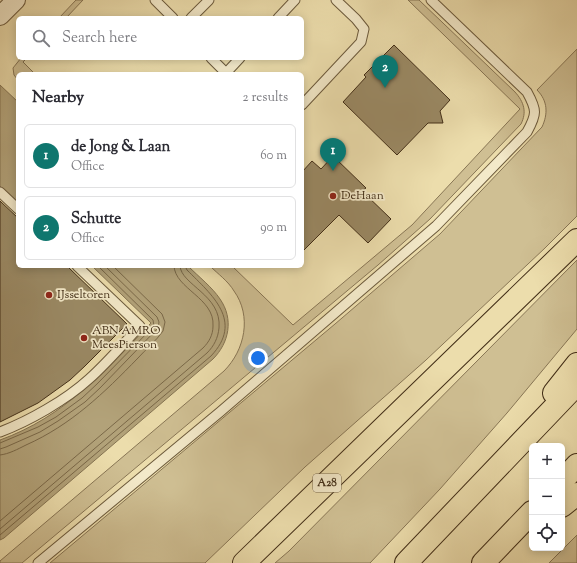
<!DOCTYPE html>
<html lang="en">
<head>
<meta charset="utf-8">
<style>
  :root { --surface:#fff; --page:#f2f2f3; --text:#2b2b33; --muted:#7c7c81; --line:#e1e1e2; --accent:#0f766e }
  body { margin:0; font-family:"Sorts Mill Goudy",serif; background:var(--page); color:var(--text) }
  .controls { position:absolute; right:12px; bottom:12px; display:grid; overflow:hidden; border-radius:6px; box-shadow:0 2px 10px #0003 }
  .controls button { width:36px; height:36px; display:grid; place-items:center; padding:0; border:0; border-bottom:1px solid var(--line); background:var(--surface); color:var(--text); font:20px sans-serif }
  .you { position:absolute; left:258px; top:358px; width:14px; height:14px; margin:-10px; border:3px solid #fff; border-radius:50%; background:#1a73e8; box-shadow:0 0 0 6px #1a73e833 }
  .badge { display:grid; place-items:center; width:26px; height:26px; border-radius:50%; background:var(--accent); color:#fff; font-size:13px; font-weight:700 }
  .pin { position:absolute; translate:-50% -33px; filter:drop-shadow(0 1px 2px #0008) }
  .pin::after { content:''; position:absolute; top:21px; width:14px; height:12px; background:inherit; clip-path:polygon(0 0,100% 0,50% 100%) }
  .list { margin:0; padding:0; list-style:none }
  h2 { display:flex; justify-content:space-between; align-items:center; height:52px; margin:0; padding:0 16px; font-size:17px }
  h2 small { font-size:13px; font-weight:400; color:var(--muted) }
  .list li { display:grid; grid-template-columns:26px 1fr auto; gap:12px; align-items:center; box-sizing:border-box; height:64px; margin:0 8px 8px; padding:0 8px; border:1px solid var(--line); border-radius:6px }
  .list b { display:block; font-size:15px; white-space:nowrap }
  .list p { margin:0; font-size:13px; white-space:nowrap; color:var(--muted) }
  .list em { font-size:13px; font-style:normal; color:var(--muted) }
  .icon { flex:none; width:22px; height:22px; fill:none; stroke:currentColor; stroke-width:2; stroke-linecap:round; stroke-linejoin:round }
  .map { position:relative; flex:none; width:577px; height:563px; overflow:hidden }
  .search { position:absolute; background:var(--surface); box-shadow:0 2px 10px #0003; left:16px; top:16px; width:288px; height:44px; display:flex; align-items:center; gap:10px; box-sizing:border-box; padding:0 14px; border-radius:6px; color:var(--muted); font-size:15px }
  .panel { position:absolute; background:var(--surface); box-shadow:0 2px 10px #0003; left:16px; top:72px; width:288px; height:196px; border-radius:6px }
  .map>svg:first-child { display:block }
  .green { fill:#cfbf93; stroke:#887655 }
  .water { fill:#b2a279; stroke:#857452 }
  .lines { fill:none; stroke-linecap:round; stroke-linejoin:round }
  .shore { stroke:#7a6848; stroke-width:1 }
  .building { fill:#9a8964; stroke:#422e17 }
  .lane-casing { stroke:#6c5a3c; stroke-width:11 }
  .street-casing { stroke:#6c5a3c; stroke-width:20 }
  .highway-casing { stroke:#422e17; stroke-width:24 }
  .lane { stroke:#f3e9c9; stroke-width:9 }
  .street { stroke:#f3e9c9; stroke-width:18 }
  .highway { stroke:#ecddac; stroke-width:22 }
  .poi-dot { fill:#8f2418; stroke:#f3e9c9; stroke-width:1.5 }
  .labels { text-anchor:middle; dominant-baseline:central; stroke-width:3.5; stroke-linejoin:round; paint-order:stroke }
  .shield { fill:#f3e9c9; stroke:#77664c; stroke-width:1 }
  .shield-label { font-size:11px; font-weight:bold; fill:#422e17 }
  .poi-label { font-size:12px; fill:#422e17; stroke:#f3e9c9; text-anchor:start }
</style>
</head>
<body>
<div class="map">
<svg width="577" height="563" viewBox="0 0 577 563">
  <rect width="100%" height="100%" fill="#ecddac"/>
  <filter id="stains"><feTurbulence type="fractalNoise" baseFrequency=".005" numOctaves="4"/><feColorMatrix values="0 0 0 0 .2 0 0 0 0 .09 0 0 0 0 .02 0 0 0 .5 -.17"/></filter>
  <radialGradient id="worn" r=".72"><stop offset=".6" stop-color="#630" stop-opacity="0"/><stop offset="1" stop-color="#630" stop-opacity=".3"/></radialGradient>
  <g class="green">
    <polygon points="76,0 83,0 66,18 59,18"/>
    <path d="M408 0H419L515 92C524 102 527 112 521 124L430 219 378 265 22 563H0V561L224 371C245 350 252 316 234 291 228 281 218 274 210 266H232L293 325 412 225 520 109Z"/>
    <path d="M577 49V216L545 248 426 360 305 467 205 563H50L335 324 440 234 542 127C548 114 548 101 537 90Z"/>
    <polygon points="21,58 27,58 23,62 35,74 18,74 18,80 14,75 13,68"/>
    <polygon points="577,260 577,329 507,413 440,489 370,563 275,563 289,551"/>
    <polygon points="577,535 577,563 549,563"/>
  </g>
  <g class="water">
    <polygon points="0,85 18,102 18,199 15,201 0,186"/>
    <path d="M92 266H188C199 277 212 287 220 299 234 319 229 343 213 359L4 538 0 540V440C64 417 105 371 151 323Z"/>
  </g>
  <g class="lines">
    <g class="shore">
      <polyline points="0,443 38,427 56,417 82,398 97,384 154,326 153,320 98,266"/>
      <polyline points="0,449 6,447 40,432 58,421 85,402 100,388 158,328 159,322 157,317 105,266"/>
      <path d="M0 455C9 454 18 449 26 445 71 425 104 393 138 358 146 349 156 341 163 331L165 322 162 314 113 266"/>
      <path d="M0 521 203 348C209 342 213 335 213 326 215 298 175 289 174 266"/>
      <path d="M0 529 207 353C214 346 218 338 219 328 222 295 181 285 180 266"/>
      <path d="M0 535 211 356C244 321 212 295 187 270L185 266"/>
    </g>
  </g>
  <g class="building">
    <polygon points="394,45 450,100 440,111 443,123 428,123 397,155 343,102 366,77 364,75"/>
    <polygon points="333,156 366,188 362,191 391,219 368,243 339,215 302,252 302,172 312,161 321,169"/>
    <polygon points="0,201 18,218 18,266 67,266 127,324 85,366 70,380 38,403 0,422"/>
  </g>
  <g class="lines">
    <g class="lane-casing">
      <g id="lane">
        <polyline points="155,0 173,18"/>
        <polyline points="191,18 209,0"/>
        <polyline points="278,18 295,0"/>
        <polyline points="211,58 227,74"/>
        <polyline points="226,73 240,58"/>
        <polyline points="302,105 361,42 364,29 356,19 336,0"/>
        <polyline points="0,192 18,209"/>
        <path d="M0 432C29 421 66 400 89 379 107 363 123 344 140 326L77 266"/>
        <path d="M38 563 220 412 436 226 527 132C537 114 537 110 527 92L431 0"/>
      </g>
    </g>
    <g class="street-casing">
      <polyline id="street" points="0,16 16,0"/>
    </g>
    <g class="highway-casing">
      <g id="highway">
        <polyline points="554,393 577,364"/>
        <polyline points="562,481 577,465"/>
        <polyline points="562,506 577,494"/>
        <polyline points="244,563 577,240"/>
        <polyline points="406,563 577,384"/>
        <polyline points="483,563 532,512"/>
      </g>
    </g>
    <use href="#lane" class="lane"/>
    <use href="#street" class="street"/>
    <use href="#highway" class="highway"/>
  </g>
  <g class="poi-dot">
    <circle cx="333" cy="196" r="4"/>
    <circle cx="49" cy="295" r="4"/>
    <circle cx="84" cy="338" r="4"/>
  </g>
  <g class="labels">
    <rect class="shield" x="313" y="474" width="28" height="18" rx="3"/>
    <g class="shield-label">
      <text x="327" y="483">A28</text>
    </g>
    <g class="poi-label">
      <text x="341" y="196">DeHaan</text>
      <text x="57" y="295">IJsseltoren</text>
      <text x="92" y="331">ABN AMRO<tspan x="92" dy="14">MeesPierson</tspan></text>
    </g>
  </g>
  <rect width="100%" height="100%" filter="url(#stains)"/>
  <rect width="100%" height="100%" fill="url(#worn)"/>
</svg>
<div class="controls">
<button>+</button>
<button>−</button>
<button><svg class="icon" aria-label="locate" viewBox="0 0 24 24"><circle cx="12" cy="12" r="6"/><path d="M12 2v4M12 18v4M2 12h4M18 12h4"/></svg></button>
</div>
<div class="you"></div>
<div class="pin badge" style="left:333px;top:171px">1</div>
<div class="pin badge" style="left:385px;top:88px">2</div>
<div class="search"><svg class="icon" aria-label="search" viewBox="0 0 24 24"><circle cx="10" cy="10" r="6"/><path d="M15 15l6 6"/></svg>Search here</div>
<section class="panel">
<h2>Nearby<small>2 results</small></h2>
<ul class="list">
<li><span class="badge">1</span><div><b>de Jong &amp; Laan</b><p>Office</p></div><em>60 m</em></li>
<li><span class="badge">2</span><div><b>Schutte</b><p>Office</p></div><em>90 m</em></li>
</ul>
</section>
</div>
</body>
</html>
